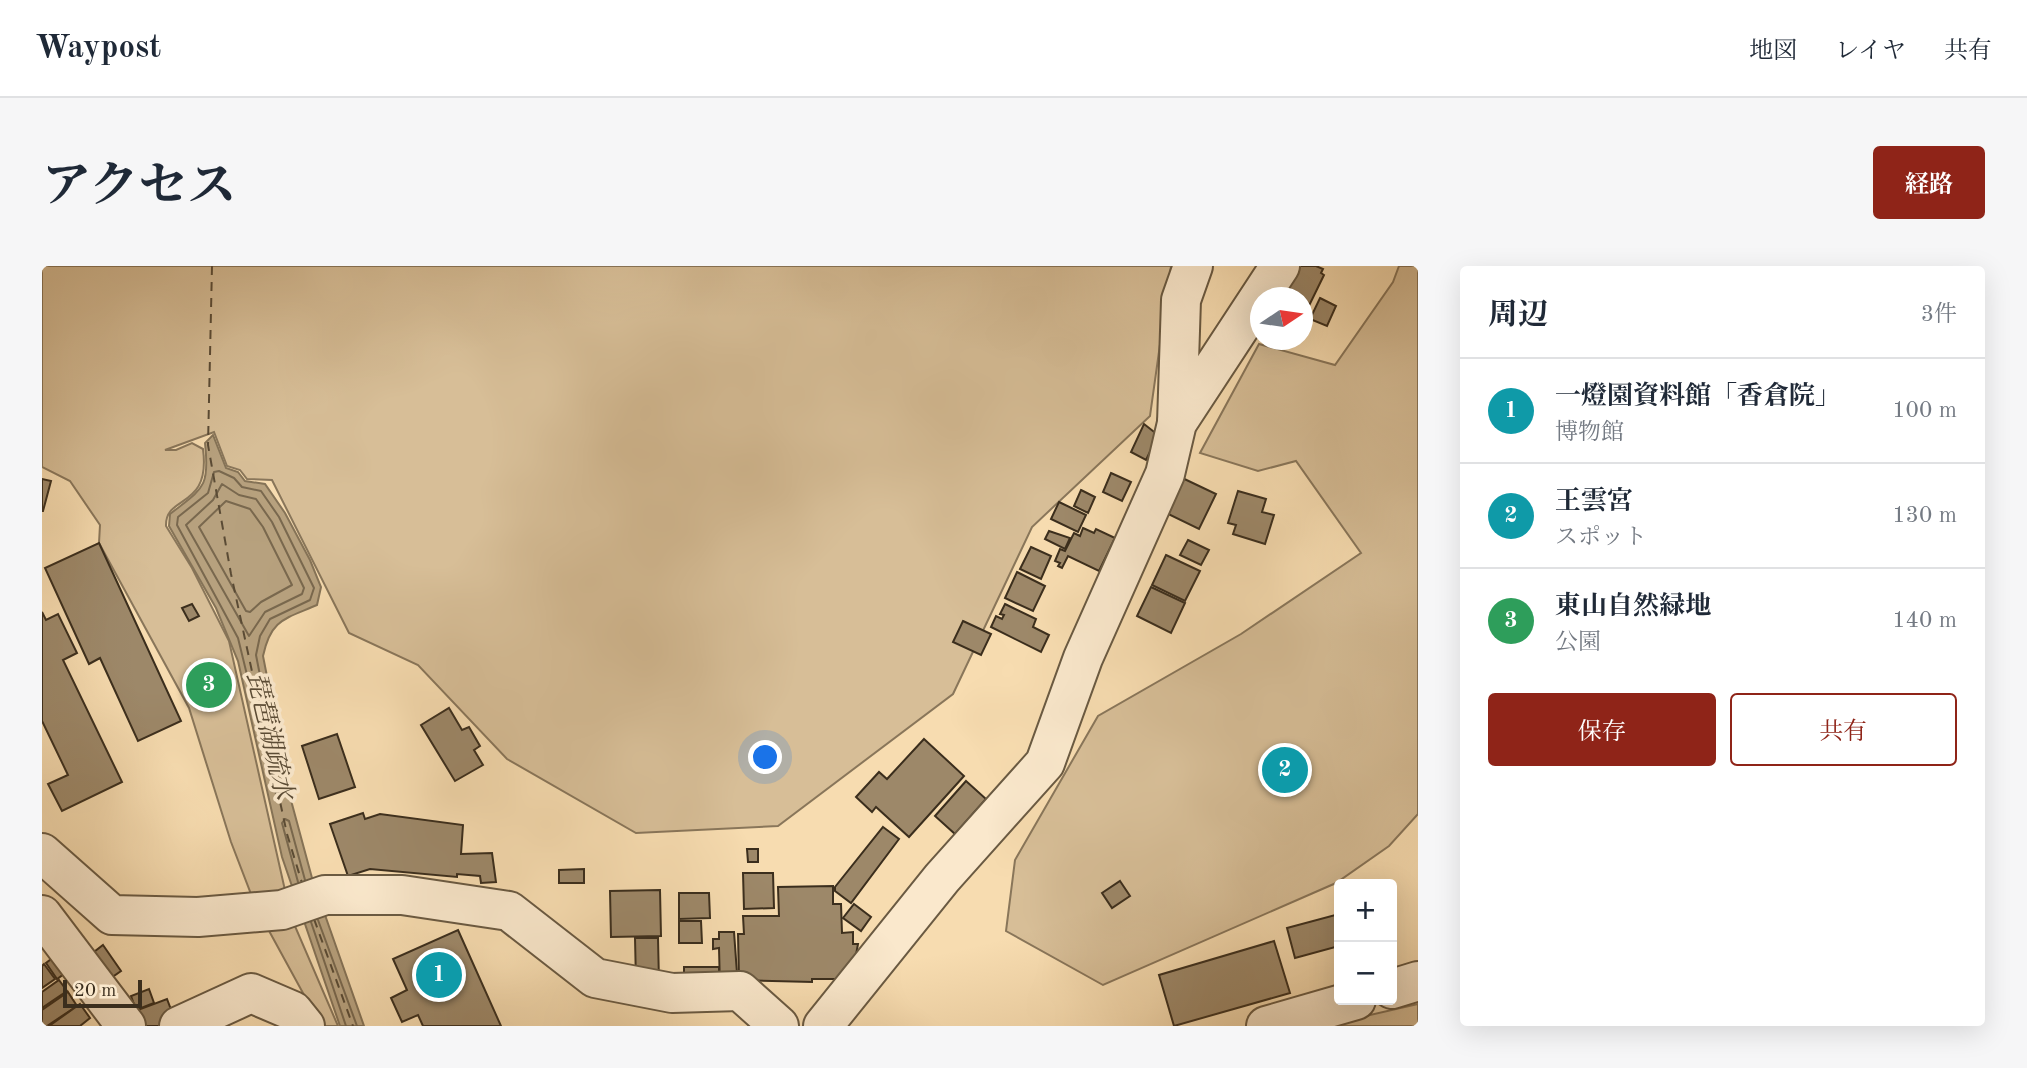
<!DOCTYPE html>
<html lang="ja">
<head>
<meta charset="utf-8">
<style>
  :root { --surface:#fff; --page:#f6f6f7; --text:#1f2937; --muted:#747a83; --line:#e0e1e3; --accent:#8f2418 }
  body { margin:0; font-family:"Old Standard TT","Noto Serif JP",serif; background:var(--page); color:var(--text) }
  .controls { position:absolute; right:21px; bottom:21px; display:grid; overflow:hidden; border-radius:7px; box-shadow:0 7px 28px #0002 }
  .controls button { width:63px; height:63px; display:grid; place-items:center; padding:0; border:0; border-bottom:2px solid var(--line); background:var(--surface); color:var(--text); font:35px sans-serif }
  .compass { position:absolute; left:1208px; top:21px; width:63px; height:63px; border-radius:50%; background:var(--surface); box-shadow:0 7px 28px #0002; rotate:77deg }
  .scale { position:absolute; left:21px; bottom:18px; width:79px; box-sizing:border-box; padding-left:7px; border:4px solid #3b2e1d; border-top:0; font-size:19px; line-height:24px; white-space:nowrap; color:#3b2e1d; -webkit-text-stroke:5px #fae8cc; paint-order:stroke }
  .you { position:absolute; left:724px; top:492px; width:24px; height:24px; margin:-18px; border:5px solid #fff; border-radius:50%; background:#1a73e8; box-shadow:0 0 0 10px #1a73e833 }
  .badge { display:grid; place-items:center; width:46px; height:46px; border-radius:50%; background:var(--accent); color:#fff; font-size:23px; font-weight:700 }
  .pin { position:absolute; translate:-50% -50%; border:4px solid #fff; box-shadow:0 2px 7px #0006 }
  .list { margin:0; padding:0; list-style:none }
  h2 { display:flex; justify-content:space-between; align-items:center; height:91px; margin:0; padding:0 28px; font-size:30px }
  h2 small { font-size:23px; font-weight:400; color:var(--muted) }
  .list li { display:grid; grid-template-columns:46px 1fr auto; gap:21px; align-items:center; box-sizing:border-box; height:105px; padding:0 28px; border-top:2px solid var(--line) }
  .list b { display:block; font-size:26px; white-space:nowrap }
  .list p { margin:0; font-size:23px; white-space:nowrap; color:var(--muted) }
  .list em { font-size:23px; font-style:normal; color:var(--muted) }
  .actions { display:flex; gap:14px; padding:21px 28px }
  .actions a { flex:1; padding:16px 0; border:2px solid var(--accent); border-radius:7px; text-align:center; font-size:24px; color:var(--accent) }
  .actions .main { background:var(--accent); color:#fff }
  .map { position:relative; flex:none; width:1376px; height:760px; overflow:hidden; border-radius:7px }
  header { display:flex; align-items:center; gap:42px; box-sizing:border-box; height:98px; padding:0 35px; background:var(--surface); border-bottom:2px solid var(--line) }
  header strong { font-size:33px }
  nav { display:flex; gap:38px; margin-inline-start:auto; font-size:24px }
  .intro { display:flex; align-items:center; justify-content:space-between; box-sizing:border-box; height:168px; padding:0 42px }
  h1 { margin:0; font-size:49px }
  .button { padding:18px 32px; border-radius:7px; background:var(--accent); color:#fff; font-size:24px; font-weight:700 }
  main { display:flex; gap:42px; padding:0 42px }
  aside { flex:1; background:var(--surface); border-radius:7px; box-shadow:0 7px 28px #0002 }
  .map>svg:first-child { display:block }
  .green { fill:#d7be97; stroke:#89765a; stroke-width:2 }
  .water { fill:#b7a17e; stroke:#857357; stroke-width:2 }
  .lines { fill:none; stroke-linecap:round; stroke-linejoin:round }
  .shore { stroke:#79684e; stroke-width:2 }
  .ferry { stroke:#5a4b35; stroke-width:2; stroke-dasharray:9 7; stroke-linecap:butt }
  .building { fill:#9d8869; stroke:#3b2e1d; stroke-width:2 }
  .minor-casing { stroke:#6a5a42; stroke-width:42 }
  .minor { stroke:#fae8cc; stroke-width:38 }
  .labels { text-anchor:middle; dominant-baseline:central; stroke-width:7; stroke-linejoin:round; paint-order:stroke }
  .water-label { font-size:26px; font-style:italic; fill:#5a4b35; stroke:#fae8cc }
</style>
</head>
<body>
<header>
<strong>Waypost</strong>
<nav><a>地図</a><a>レイヤ</a><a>共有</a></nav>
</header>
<div class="intro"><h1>アクセス</h1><a class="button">経路</a></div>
<main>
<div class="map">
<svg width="1376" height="760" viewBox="0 0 1376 760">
  <rect width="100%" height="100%" fill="#f7dcb0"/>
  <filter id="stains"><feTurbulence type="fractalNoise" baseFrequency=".00286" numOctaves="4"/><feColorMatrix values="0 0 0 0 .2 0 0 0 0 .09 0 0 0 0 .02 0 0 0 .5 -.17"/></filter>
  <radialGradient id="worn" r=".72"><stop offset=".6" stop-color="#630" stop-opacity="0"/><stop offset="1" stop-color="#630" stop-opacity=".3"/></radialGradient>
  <g class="green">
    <path d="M0 0H1129L1108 150 990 261 911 428 736 560 594 567 465 493 376 399 307 367 230 214 205 213 198 204 185 200 172 166 123 184H134L150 177 161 183C169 244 123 228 124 260L150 302 187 375 249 651 296 760H279L214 641 189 576 147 442 57 277 58 259 28 215 0 201Z"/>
    <polygon points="1357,0 1376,0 1376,548 1347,580 1294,617 1061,719 964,665 973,594 1056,450 1199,368 1319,287 1254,195 1216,205 1158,187 1217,78 1293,99 1351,16"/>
    <polygon points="1376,738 1376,760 1280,760"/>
  </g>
  <path class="water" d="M171 169 184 202 196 206 203 215 223 218 243 247 268 294 279 321 275 339C243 353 229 353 221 390L250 538 270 612 322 760H298L240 591 196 395 174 342 127 260 128 248C161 222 168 222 163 177Z"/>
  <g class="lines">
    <g class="shore">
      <polygon points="177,205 192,212 200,221 219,225 237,251 272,322 268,334 228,353 218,370 214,389 241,527 238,530 234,528 196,372 135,259 136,251 166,227 172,206"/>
      <polygon points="180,218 197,229 214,233 230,256 262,322 260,328 223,346 207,370 144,259 171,234"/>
      <polygon points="184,235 208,243 221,261 250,319 219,336 208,346 204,345 157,261"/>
      <polyline points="256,616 240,557 243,553 247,555 263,614"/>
      <polyline points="276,654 315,760"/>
      <polyline points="269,656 304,760"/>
    </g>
    <g class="ferry">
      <polyline points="170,0 166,179 189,308 245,568 260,617"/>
      <polyline points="272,653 311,760"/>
    </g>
  </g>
  <g class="building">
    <polygon points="1250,0 1274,0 1281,3 1279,7 1282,9 1260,54 1260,32 1222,32"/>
    <polygon points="1278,32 1294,40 1285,60 1268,53"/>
    <polygon points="1102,158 1116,169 1104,194 1089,186"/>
    <polygon points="1069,207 1089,216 1080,235 1061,226"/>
    <polygon points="1134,209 1174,228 1157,263 1118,244"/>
    <polygon points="0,213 9,215 1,245 0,245"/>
    <polygon points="1039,224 1053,231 1046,247 1032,240"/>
    <polygon points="1196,225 1224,233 1220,246 1232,249 1223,278 1191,268 1194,259 1186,257"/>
    <polygon points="1017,236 1044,249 1036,266 1009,253"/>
    <polygon points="1041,262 1052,267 1054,263 1073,272 1057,305 1026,290 1020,302 1016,300 1018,297 1013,295 1018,283 1023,285 1032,267 1038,270"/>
    <polygon points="1007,265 1028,272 1023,283 1003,273"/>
    <polygon points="1146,274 1167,284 1159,299 1138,289"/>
    <polygon points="57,277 139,455 96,475 58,392 47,398 3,302"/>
    <polygon points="989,281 1009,290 999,313 978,303"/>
    <polygon points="1124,289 1158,305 1143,335 1110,319"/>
    <polygon points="975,306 1003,320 991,345 963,332"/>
    <polygon points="1109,321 1143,337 1129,367 1095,350"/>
    <polygon points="150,338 157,350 147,355 140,342"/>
    <polygon points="963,338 994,353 991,361 1007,369 999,386 949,361 954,350 960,353 962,349 958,348"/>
    <polygon points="0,346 4,354 16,348 35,387 21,394 80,516 20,545 6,518 26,509 0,455"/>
    <polygon points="921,355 949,368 939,389 911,376"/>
    <polygon points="407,442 420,464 427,461 438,480 432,484 441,499 413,515 379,459"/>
    <polygon points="295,468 313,521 277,533 260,480"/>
    <polygon points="882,473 922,510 867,571 834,541 830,546 814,531 837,506 845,513"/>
    <circle cx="1243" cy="506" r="14"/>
    <polygon points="924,515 944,533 913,568 893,550"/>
    <polygon points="321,547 323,553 338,548 421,559 419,588 450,587 454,616 439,617 438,610 415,608 415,611 328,603 306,610 288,558"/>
    <polygon points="841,561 857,573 809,637 793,625 793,621"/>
    <polygon points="705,583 716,583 716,596 706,596"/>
    <polygon points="542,603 542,617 517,617 517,604"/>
    <polygon points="701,607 731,607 732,642 702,643"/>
    <polygon points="1078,615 1088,630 1070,642 1060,627"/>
    <polygon points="791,620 791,638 799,638 800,667 811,666 811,678 816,678 811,705 803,713 770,713 770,716 697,714 696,668 702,668 701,650 737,650 736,621"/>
    <polygon points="618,624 619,670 569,671 568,625"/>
    <polygon points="637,627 667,627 668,652 637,653"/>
    <polygon points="812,638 829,651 819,665 801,652"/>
    <polygon points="1297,648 1297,680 1253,692 1245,662"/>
    <polygon points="637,655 659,655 660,677 637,677"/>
    <polygon points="416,664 459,760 381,760 376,749 360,756 349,732 365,724 351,693"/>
    <polygon points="677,666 692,666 696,721 678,721 677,682 671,683 671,673 677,673"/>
    <polygon points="593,672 616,672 617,716 594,716"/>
    <polygon points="1232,675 1248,727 1132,760 1117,709"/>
    <polygon points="61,679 79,705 66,714 48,689"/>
    <polygon points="21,684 33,700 15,713 4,697"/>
    <polygon points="2,698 13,713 0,722 0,700"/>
    <polygon points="642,701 677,701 677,719 642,720"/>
    <polygon points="17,714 25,725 0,742 0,726"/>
    <polygon points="107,723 112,737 94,744 89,730"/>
    <polygon points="26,726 35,740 5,760 0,760 0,744"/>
    <polygon points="125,733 133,754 117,760 99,760 93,745"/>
    <polygon points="38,738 48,752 38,760 7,760"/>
  </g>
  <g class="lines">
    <g class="minor-casing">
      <g id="minor">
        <polyline points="1135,157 1139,34 1151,0"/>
        <polyline points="0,587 70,649 156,651 240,644 283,629 360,629 467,645 553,712 630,727 698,725 737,760"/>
        <polyline points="0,649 84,760"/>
        <polyline points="1350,723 1376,715"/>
        <polyline points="137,760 209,727 251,745 263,760"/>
        <polyline points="781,760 900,612 1003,497 1041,392 1123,208 1135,157 1238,0"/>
        <polyline points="1224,760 1314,734"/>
      </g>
    </g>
    <use href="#minor" class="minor"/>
  </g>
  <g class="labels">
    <g class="water-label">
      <text transform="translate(227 470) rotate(77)">琵琶湖疏水</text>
    </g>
  </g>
  <rect width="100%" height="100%" filter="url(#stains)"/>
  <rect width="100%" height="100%" fill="url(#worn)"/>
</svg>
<div class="controls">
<button>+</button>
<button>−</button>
</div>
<svg class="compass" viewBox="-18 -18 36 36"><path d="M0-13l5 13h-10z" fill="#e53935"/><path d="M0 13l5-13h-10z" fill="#747a83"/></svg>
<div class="scale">20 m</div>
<div class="you"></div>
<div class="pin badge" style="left:397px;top:709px;background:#0f9aa8">1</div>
<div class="pin badge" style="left:1243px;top:504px;background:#0f9aa8">2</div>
<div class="pin badge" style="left:167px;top:419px;background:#2e9e5b">3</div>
</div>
<aside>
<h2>周辺<small>3件</small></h2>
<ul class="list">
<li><span class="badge" style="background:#0f9aa8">1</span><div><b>一燈園資料館「香倉院」</b><p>博物館</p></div><em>100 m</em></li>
<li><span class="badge" style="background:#0f9aa8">2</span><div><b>王雲宮</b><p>スポット</p></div><em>130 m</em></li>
<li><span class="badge" style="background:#2e9e5b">3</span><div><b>東山自然緑地</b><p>公園</p></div><em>140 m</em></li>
</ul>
<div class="actions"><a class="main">保存</a><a>共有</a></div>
</aside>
</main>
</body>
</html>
